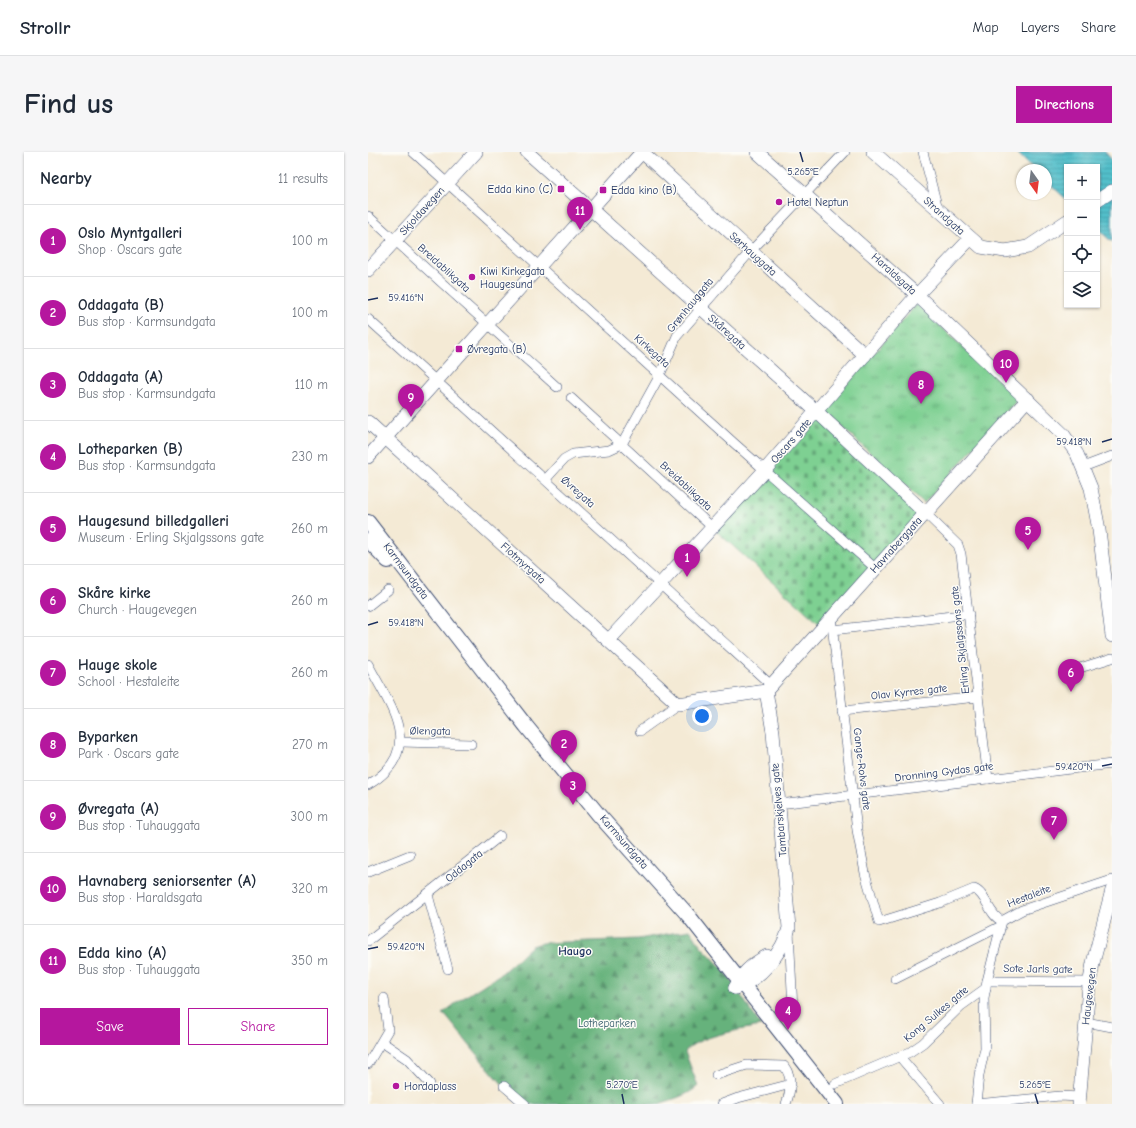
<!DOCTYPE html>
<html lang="en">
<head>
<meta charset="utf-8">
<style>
  :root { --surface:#fff; --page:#f6f6f7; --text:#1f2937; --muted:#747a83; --line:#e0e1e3; --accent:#b5179e }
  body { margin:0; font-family:"Comic Neue",sans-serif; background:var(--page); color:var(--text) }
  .controls { position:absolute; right:12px; top:12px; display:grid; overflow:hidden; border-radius:0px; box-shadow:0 1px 3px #0004 }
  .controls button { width:36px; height:36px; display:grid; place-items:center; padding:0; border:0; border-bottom:1px solid var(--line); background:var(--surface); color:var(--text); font:20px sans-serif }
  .compass { position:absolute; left:648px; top:12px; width:36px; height:36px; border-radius:50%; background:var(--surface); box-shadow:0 1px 3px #0004; rotate:166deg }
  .you { position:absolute; left:334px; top:564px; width:14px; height:14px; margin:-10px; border:3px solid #fff; border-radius:50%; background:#1a73e8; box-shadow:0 0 0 6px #1a73e833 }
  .badge { display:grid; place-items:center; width:26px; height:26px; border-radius:50%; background:var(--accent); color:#fff; font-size:13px; font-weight:700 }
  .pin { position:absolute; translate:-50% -33px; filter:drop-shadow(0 1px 2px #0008) }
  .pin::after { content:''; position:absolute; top:21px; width:14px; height:12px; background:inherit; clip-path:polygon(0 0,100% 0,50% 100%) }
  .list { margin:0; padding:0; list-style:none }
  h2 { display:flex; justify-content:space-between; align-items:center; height:52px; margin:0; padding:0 16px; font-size:17px }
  h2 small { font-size:13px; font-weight:400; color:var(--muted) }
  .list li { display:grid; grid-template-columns:26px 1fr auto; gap:12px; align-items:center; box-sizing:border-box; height:72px; padding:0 16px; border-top:1px solid var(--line) }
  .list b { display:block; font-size:15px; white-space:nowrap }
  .list p { margin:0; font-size:13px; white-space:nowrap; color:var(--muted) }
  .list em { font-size:13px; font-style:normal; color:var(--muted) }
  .actions { display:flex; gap:8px; padding:12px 16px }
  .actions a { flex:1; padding:9px 0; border:1px solid var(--accent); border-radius:0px; text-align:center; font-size:14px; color:var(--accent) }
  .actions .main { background:var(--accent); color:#fff }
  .icon { flex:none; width:22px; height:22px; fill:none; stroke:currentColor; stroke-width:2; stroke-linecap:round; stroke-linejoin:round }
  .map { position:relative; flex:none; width:744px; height:952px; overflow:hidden; border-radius:0px }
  header { display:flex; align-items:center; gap:24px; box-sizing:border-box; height:56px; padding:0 20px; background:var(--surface); border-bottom:1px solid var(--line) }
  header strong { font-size:19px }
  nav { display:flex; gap:22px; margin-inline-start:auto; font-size:14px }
  .intro { display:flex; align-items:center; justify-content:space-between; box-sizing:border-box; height:96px; padding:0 24px }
  h1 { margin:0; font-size:28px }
  .button { padding:10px 18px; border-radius:0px; background:var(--accent); color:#fff; font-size:14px; font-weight:700 }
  main { display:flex; gap:24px; padding:0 24px }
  aside { flex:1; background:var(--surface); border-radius:0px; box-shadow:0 1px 3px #0004 }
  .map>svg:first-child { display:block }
  .grass { fill:url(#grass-tufts); stroke:#4c8078 }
  .forest { fill:url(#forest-firs); stroke:#40706d }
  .cemetery { fill:url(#cemetery-stones); stroke:#4c8078 }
  .water { fill:url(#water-rules); stroke:#367794 }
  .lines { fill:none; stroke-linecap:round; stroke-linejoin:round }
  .street-casing { stroke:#3c4b70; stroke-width:10 }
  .secondary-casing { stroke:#3c4b70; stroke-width:14 }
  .primary-casing { stroke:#3c4b70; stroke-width:16 }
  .street { stroke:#fff; stroke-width:9 }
  .secondary { stroke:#fff; stroke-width:13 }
  .primary { stroke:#fff; stroke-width:14 }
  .ticks { fill:none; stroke:#1b2f5e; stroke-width:1.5 }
  .poi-dot { fill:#b5179e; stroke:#fdfcf7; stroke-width:1.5 }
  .labels { text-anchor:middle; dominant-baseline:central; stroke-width:3; stroke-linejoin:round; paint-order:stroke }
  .poi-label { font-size:11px; fill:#1b2f5e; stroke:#fdfcf7; text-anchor:start }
  .street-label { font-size:11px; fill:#1b2f5e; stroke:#fdfcf7 }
  .park-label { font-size:11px; fill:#395f6e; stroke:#fdfcf7 }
  .neighbourhood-label { font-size:12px; font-weight:bold; fill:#1b2f5e; stroke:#fdfcf7 }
  .ticks-label { font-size:10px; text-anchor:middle; fill:#1b2f5e; stroke:#fdfcf7; stroke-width:3; stroke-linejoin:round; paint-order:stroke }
</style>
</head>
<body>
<header>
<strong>Strollr</strong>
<nav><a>Map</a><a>Layers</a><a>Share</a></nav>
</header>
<div class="intro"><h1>Find us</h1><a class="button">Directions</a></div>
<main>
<aside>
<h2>Nearby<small>11 results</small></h2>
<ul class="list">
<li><span class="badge">1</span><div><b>Oslo Myntgalleri</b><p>Shop · Oscars gate</p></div><em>100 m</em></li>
<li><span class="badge">2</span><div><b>Oddagata (B)</b><p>Bus stop · Karmsundgata</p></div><em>100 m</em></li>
<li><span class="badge">3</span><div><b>Oddagata (A)</b><p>Bus stop · Karmsundgata</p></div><em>110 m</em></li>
<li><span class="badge">4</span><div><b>Lotheparken (B)</b><p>Bus stop · Karmsundgata</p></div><em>230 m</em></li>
<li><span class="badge">5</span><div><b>Haugesund billedgalleri</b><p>Museum · Erling Skjalgssons gate</p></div><em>260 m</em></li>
<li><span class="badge">6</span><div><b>Skåre kirke</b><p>Church · Haugevegen</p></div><em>260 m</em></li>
<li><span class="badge">7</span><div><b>Hauge skole</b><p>School · Hestaleite</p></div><em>260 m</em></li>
<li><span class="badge">8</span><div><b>Byparken</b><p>Park · Oscars gate</p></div><em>270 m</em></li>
<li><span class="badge">9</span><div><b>Øvregata (A)</b><p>Bus stop · Tuhauggata</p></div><em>300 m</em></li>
<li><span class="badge">10</span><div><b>Havnaberg seniorsenter (A)</b><p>Bus stop · Haraldsgata</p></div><em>320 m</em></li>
<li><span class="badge">11</span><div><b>Edda kino (A)</b><p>Bus stop · Tuhauggata</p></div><em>350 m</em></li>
</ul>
<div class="actions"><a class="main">Save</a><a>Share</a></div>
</aside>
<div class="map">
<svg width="744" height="952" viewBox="0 0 744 952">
  <defs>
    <pattern id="grass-tufts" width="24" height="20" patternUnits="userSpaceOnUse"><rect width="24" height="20" fill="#7ed092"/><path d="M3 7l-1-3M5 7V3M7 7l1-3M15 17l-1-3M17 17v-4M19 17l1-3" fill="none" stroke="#66a97a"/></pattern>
    <pattern id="forest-firs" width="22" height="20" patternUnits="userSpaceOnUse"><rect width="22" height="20" fill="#66b27c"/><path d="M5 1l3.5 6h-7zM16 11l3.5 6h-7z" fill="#539169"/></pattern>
    <pattern id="cemetery-stones" width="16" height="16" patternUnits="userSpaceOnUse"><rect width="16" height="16" fill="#7ed092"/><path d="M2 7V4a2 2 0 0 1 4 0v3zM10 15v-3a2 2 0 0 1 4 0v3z" fill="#66a97a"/></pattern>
    <pattern id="water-rules" width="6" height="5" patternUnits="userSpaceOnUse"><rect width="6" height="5" fill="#52bfca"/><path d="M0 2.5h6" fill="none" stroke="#439ca7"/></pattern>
  </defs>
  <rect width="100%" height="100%" fill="#fdfcf7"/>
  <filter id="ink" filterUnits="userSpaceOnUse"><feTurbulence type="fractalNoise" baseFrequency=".025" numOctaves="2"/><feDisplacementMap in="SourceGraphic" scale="8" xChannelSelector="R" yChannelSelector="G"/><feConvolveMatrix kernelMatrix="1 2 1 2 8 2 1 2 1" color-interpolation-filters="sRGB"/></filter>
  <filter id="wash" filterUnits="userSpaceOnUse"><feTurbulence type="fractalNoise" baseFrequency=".012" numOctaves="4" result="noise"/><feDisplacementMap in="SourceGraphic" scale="16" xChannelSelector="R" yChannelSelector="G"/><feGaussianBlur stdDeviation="0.9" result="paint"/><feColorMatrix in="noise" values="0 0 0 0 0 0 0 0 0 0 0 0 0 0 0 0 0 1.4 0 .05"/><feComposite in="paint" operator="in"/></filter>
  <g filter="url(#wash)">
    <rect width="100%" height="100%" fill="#f4ead5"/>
    <polygon class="grass" points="549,152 650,247 556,351 456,258"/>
    <path class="forest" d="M322 778 333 794 357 819 393 874C376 877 325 885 317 900L330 934C319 944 305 947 290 952H152L114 909 78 864 74 862 92 848 134 821 164 794 174 791 270 787Z"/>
    <polygon class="cemetery" points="448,259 557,361 455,475 345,376"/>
    <polygon class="water" points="648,0 737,0 744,8 744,90 729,76 729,15 699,15 699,48 678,28 678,18 667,18"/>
  </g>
  <g filter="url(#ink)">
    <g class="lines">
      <g class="street-casing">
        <g id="street">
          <polyline points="45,0 366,291 507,416"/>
          <polyline points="555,0 570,57"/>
          <polyline points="0,64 189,235"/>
          <polyline points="0,167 403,533"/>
          <polyline points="203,246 345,376"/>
          <polyline points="715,315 744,304"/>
          <polyline points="178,327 196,307 205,302 241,298 254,292 292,223 309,184 382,100 477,0"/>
          <polyline points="557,361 590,393 593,402 620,627"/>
          <polyline points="0,454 20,438"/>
          <path d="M463 465 489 678 497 721 511 770 572 751 606 737C619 742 620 763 634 769L654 758 744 728"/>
          <polyline points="465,478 601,462"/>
          <path d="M0 512C23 556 58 598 0 633"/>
          <polyline points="699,520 744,506"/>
          <polyline points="474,559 610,545"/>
          <polyline points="272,579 310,552"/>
          <polyline points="33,590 103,592"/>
          <polyline points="411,652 744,612"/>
          <polyline points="0,720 42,703"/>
          <polyline points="60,743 80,817"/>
          <polyline points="421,779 425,858"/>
          <polyline points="0,789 132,684"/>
          <polyline points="527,827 631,775"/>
          <polyline points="619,829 721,830"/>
          <polyline points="718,870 744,875"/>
          <polyline points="14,890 39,907 62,932"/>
          <polyline points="532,905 572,952"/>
          <polyline points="0,912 20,878 16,846"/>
          <path d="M348 923 379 913 416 914C425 926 423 938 418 952"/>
          <polyline points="467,932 542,900 555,891 593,854 618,836"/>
          <polyline points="136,934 157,952"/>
          <polyline points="354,952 370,946 423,932"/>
          <polyline points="608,952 611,923 617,896 616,846 619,829 634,769"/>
          <polyline points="608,952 692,944 712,945"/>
        </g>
      </g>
      <g class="secondary-casing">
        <g id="secondary">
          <polyline points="159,0 448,259 557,361"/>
          <polyline points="274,0 497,203"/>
          <polyline points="389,0 549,143 695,282 709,302 723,336 731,378 744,484"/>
          <polyline points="505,0 613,95 637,99 660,95 699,69"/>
          <polyline points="729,49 744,39"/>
          <polyline points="0,118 108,0"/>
          <polyline points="0,270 310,552 398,539"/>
          <polyline points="0,305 274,0"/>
          <polyline points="241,488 397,318 549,143 602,87"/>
          <polyline points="398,539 660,247"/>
          <path d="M367 836C391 829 415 800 421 776L405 580 398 539"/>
          <path d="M367 836C373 822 386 811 399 804"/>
          <polyline points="711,952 721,834 725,811 744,738"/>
        </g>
      </g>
      <g class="primary-casing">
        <g id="primary">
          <polyline points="0,370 158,574 230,662 320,763 469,952"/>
          <polyline points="0,388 20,409"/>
        </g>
      </g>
      <use href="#street" class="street"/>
      <use href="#secondary" class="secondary"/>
      <use href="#primary" class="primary"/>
    </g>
  </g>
  <path class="ticks" d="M432 0 435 10M0 148 10 146M734 290 744 287M0 473 10 470M734 614 744 612M0 797 10 795M254 942 256 952M667 942 670 952"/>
  <g class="poi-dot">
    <rect x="189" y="33" width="8" height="8" rx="2"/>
    <rect x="231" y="34" width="8" height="8" rx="2"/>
    <circle cx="411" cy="50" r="4"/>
    <circle cx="104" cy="125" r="4"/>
    <rect x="87" y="193" width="8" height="8" rx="2"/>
    <circle cx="28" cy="934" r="4"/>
  </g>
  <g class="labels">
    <g class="poi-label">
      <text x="185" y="37" text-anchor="end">Edda kino (C)</text>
      <text x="243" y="38">Edda kino (B)</text>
      <text x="419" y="50">Hotel Neptun</text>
      <text x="112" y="119">Kiwi Kirkegata<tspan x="112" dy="13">Haugesund</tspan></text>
      <text x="99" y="197">Øvregata (B)</text>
      <text x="36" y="934">Hordaplass</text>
    </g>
    <g class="street-label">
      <text transform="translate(54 59) rotate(-48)">Skjoldavegen</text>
      <text transform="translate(576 64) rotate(42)">Strandgata</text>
      <text transform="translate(385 102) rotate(42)">Sørhauggata</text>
      <text transform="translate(76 116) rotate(42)">Breidablikgata</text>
      <text transform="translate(526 122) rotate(42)">Haraldsgata</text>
      <text transform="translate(322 153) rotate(-51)">Grønhauggata</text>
      <text transform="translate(359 180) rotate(42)">Skåregata</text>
      <text transform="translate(284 199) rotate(42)">Kirkegata</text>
      <text transform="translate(423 289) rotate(-49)">Oscars gate</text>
      <text transform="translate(318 334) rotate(43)">Breidablikgata</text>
      <text transform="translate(210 340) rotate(42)">Øvregata</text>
      <text transform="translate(528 393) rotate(-48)">Havnaberggata</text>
      <text transform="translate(155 411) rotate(42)">Flotmyrgata</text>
      <text transform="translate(38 419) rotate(53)">Karmsundgata</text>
      <text transform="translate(592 488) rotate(-96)">Erling Skjalgssons gate</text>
      <text transform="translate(541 540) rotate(-6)">Olav Kyrres gate</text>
      <text transform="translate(62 579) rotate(1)">Ølengata</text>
      <text transform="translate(494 617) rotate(83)">Gange-Rolvs gate</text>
      <text transform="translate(576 620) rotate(-7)">Dronning Gydas gate</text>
      <text transform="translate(411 658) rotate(-95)">Tambarskjelves gate</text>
      <text transform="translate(256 690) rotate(49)">Karmsundgata</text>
      <text transform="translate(96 714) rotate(-39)">Oddagata</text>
      <text transform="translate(661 744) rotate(-21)">Hestaleite</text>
      <text transform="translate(670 817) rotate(1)">Sote Jarls gate</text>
      <text transform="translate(721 844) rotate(-83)">Haugevegen</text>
      <text transform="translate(568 862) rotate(-40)">Kong Sulkes gate</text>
    </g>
    <g class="park-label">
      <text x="239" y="871">Lotheparken</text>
    </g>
    <g class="neighbourhood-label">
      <text x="207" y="799">Haugo</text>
    </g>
  </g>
  <g class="ticks-label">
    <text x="435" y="23">5.265°E</text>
    <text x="38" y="149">59.416°N</text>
    <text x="706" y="293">59.418°N</text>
    <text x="38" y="474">59.418°N</text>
    <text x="706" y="618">59.420°N</text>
    <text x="38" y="798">59.420°N</text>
    <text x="254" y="936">5.270°E</text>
    <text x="667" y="936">5.265°E</text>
  </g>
</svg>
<div class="controls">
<button>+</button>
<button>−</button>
<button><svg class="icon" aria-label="locate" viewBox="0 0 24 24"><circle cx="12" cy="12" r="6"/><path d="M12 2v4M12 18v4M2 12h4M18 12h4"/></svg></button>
<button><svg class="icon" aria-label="layers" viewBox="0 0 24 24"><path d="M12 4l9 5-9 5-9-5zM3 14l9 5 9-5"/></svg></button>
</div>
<svg class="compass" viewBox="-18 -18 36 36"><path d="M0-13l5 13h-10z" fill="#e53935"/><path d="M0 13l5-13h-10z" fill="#747a83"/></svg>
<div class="you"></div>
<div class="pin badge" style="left:319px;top:425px">1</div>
<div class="pin badge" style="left:196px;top:611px">2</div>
<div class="pin badge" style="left:205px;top:653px">3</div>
<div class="pin badge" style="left:420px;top:878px">4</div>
<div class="pin badge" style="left:660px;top:398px">5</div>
<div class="pin badge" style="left:703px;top:540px">6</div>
<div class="pin badge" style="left:686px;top:688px">7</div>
<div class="pin badge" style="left:553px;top:252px">8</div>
<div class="pin badge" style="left:43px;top:265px">9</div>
<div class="pin badge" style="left:638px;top:231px">10</div>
<div class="pin badge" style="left:212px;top:78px">11</div>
</div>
</main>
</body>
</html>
